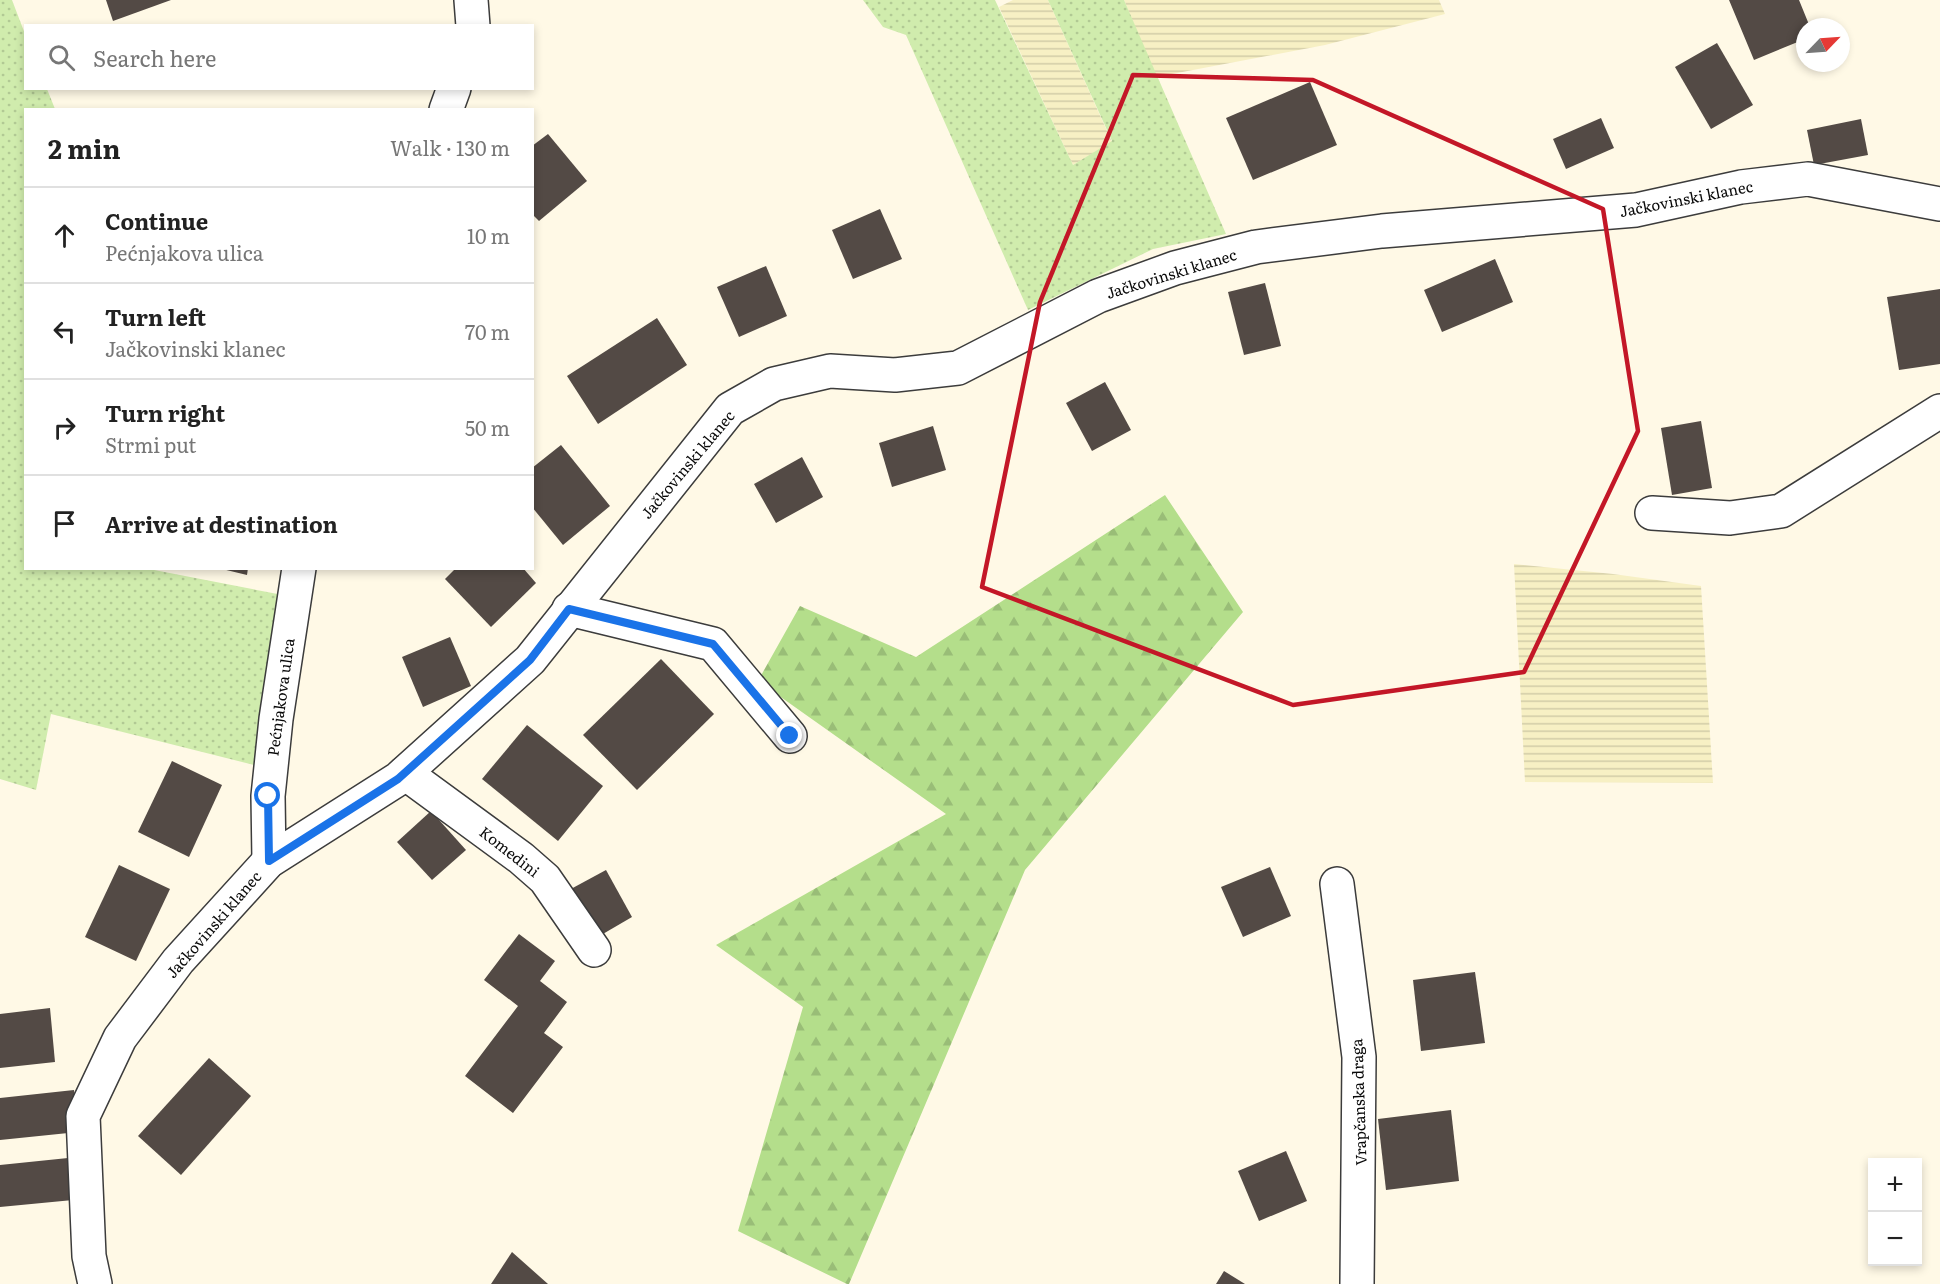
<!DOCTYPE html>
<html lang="en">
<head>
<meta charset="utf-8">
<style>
  :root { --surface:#fff; --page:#f2f2f2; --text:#222; --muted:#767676; --line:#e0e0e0 }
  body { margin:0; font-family:Literata,serif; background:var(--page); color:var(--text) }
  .controls { position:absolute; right:18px; bottom:18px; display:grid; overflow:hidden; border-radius:0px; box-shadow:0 3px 9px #0003 }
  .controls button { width:54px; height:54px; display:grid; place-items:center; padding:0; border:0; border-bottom:2px solid var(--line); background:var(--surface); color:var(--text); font:30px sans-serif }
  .compass { position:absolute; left:1796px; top:18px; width:54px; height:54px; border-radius:50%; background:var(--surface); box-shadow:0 3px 9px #0003; rotate:65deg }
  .stop { position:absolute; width:18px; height:18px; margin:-14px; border:4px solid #1a73e8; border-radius:50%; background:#fff }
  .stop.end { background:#1a73e8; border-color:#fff; box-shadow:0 2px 6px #0008 }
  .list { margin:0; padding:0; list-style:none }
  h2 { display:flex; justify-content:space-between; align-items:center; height:78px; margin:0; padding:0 24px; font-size:26px }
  h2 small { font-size:20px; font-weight:400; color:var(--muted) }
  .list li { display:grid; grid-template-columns:39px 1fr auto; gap:18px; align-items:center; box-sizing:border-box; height:96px; padding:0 24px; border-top:2px solid var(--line) }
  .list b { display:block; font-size:22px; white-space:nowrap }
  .list p { margin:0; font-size:20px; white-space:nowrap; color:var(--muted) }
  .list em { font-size:20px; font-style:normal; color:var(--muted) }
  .icon { flex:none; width:33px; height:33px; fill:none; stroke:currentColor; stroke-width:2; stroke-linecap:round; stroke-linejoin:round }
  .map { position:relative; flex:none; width:1940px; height:1284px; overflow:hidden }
  .search { position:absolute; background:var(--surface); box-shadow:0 3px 9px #0003; left:24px; top:24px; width:510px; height:66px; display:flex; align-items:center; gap:15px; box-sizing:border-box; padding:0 21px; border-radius:0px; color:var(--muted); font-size:22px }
  .panel { position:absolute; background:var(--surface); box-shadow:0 3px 9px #0003; left:24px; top:108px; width:510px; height:462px; border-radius:0px }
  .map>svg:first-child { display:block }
  .farmland { fill:url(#farmland-rules) }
  .grass { fill:url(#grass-dots) }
  .forest { fill:url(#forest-firs) }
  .building { fill:#534a45 }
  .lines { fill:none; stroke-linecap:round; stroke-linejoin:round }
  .minor-casing { stroke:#3c3c3c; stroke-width:36 }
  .minor { stroke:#fff; stroke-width:33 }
  .route { stroke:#1a73e8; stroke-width:8 }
  .marked { fill:none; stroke:#c31727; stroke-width:4.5; stroke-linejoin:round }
  .labels { text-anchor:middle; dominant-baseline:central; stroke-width:6; stroke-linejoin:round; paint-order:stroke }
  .street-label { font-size:15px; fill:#090909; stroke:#fff }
</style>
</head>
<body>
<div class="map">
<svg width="1940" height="1284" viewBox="0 0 1940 1284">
  <defs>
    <pattern id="farmland-rules" width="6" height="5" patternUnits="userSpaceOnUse" patternTransform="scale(1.5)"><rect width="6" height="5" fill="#f7f0c4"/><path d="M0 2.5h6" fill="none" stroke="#d2cca7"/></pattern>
    <pattern id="grass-dots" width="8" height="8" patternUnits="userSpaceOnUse" patternTransform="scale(1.5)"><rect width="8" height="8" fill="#d0ecad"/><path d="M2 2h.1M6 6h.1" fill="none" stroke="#b1c994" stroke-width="1.8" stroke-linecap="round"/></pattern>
    <pattern id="forest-firs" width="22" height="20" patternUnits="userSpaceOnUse" patternTransform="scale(1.5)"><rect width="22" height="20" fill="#b4de8b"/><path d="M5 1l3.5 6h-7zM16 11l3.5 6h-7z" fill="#99bd77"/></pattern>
  </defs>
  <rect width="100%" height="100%" fill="#fff9e6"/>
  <g class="farmland">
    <polygon points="1013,0 1048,0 1112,142 1073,165 999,7"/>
    <polygon points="1124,0 1439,0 1445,14 1325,45 1156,77"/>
    <polygon points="1514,564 1613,574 1701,586 1713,783 1525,782"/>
  </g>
  <g class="grass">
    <polygon points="0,0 12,0 25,34 26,88 47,89 55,109 26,110 26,568 149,569 288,596 262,767 51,714 36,790 0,779"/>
    <polygon points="863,0 995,0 1073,165 1112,141 1048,0 1124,0 1226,234 1153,249 1028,310 906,35 883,27"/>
  </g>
  <polygon class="forest" points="1165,495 1243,612 1025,870 849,1284 847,1284 738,1231 803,1007 716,945 946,814 758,681 800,606 916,657"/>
  <g class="building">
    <polygon points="106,0 171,0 113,21"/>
    <polygon points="1729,0 1799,0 1810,27 1805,27 1805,39 1754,60"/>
    <polygon points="1717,43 1753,105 1711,129 1675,67"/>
    <polygon points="1310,82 1337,145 1253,180 1226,118"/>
    <polygon points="1601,118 1614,148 1566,169 1553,139"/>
    <polygon points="1861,119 1868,155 1814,165 1807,130"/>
    <polygon points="548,134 587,181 539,221 532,214 532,146"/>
    <polygon points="880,209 902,259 853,279 832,230"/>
    <polygon points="1495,259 1513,302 1442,332 1424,290"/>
    <polygon points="766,266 787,316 739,337 717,287"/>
    <polygon points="1265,283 1281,346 1244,355 1228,292"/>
    <polygon points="1940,289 1940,364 1899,370 1887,297"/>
    <polygon points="657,318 687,365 598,424 567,376"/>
    <polygon points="1105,382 1131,430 1092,451 1066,403"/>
    <polygon points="1701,421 1712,488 1672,495 1661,428"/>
    <polygon points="933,426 946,470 892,487 879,443"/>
    <polygon points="561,445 610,506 563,545 532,507 532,468"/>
    <polygon points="802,457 823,497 776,523 754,484"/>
    <polygon points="218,568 248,568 247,575"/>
    <polygon points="456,568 523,568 536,583 491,627 445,579"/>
    <polygon points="450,637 471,686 423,707 402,657"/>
    <polygon points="661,659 714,714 637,790 583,735"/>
    <polygon points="527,725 603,786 558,841 482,779"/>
    <polygon points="172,761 222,785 189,857 138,832"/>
    <polygon points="431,811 466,850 432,880 397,842"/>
    <polygon points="119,865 170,889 136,961 85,937"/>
    <polygon points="1270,867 1291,916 1243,937 1221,887"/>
    <polygon points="606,870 632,917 596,938 569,890"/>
    <polygon points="519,934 555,961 540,981 567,1002 544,1033 563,1047 513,1113 465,1076 518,1006 484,980"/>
    <polygon points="1475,972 1485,1043 1421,1051 1413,980"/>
    <polygon points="50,1008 55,1062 0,1068 0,1014"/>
    <polygon points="209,1058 251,1096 181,1175 138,1136"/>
    <polygon points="74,1090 78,1132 0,1140 0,1098"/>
    <polygon points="1451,1110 1459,1181 1386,1190 1378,1119"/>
    <polygon points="1286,1151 1307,1201 1259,1221 1238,1171"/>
    <polygon points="68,1158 73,1200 0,1207 0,1165"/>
    <polygon points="512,1252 548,1284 491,1284"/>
    <polygon points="1224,1271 1245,1284 1216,1284"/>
  </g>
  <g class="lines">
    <g class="minor-casing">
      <g id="minor">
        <polyline points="471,0 473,26"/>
        <polyline points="446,110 454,88"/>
        <polyline points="1652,513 1730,518 1781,511 1940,411"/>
        <polyline points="569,609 713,644 790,736"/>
        <polyline points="405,773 521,858 545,879 594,950"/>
        <polyline points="269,861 268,796 276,719 299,568"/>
        <polyline points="1337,884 1359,1057 1357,1284"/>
        <polyline points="95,1284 89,1256 83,1116 120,1038 178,961 269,861 398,779 530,660 730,409 774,384 830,371 895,375 958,368 1098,296 1175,268 1256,247 1382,231 1636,210 1741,187 1808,179 1940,204"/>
      </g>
    </g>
    <use href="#minor" class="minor"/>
  </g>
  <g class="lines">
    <polyline class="route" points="268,796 269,861 398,779 530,660 569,609 713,644 790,736"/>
  </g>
  <path class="marked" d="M1133 75 1313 80 1603 209 1638 431 1524 672 1293 705 982 587 1040 302Z"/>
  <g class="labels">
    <g class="street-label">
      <text transform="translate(1686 198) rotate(-11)">Jačkovinski klanec</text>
      <text transform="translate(1171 273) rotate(-17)">Jačkovinski klanec</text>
      <text transform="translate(687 464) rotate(-50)">Jačkovinski klanec</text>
      <text transform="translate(280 697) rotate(-82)">Pećnjakova ulica</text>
      <text transform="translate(510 851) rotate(38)">Komedini</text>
      <text transform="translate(213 924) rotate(-49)">Jačkovinski klanec</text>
      <text transform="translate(1358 1102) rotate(-92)">Vrapčanska draga</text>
    </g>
  </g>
</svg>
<div class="controls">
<button>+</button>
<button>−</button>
</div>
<svg class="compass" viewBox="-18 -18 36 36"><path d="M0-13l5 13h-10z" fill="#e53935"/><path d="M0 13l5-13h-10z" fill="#767676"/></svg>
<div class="stop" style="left:268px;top:796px"></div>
<div class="stop end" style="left:790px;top:736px"></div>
<div class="search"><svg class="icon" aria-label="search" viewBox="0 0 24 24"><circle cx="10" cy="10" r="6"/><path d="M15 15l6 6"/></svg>Search here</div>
<section class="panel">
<h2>2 min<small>Walk · 130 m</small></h2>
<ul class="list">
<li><svg class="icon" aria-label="ahead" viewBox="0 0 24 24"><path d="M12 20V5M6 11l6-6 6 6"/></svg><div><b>Continue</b><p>Pećnjakova ulica</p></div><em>10 m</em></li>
<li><svg class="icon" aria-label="left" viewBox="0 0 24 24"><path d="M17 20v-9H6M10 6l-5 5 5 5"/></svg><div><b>Turn left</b><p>Jačkovinski klanec</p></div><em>70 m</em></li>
<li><svg class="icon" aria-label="right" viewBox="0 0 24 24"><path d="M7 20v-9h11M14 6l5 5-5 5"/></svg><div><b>Turn right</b><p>Strmi put</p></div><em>50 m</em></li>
<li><svg class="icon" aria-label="arrive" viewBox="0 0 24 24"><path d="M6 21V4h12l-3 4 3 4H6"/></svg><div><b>Arrive at destination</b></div></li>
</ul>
</section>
</div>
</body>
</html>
